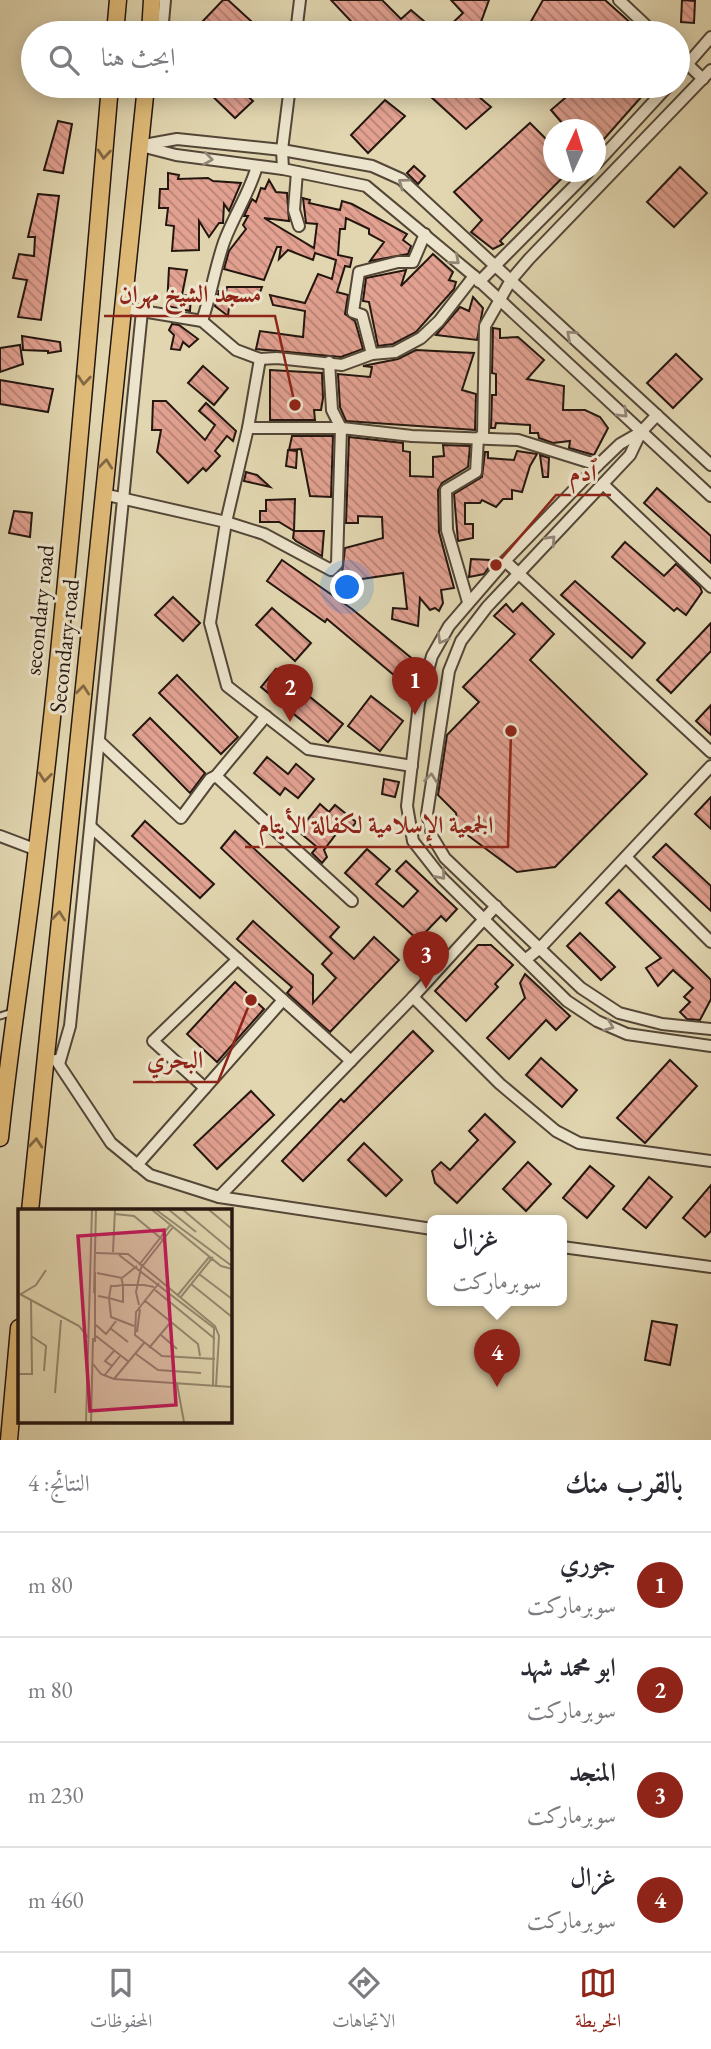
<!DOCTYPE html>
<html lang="ar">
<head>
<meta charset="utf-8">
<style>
  :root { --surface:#fff; --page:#f2f2f3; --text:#2b2b33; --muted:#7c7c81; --line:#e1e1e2; --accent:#8f2418 }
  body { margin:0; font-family:"EB Garamond",Amiri,serif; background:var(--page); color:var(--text); direction:rtl }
  .compass { position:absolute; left:543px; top:119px; width:63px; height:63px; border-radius:50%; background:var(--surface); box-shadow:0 4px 18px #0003; rotate:4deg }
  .you { position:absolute; left:348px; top:588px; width:24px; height:24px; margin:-18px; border:5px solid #fff; border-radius:50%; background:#1a73e8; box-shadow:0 0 0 10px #1a73e833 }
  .badge { display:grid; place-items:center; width:46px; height:46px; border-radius:50%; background:var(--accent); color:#fff; font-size:23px; font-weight:700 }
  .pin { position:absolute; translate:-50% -58px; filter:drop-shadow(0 2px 4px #0008) }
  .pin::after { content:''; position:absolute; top:37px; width:24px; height:21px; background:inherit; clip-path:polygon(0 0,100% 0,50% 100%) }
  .popup { position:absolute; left:427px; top:1215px; width:140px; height:91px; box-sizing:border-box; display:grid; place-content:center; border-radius:10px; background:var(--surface); filter:drop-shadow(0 2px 5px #0005); font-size:23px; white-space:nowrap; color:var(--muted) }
  .popup b { font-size:26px; color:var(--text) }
  .popup::after { content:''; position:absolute; left:50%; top:100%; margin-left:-14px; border:14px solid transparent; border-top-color:var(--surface) }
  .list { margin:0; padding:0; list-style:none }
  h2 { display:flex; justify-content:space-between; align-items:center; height:91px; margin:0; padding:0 28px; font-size:30px }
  h2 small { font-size:23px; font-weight:400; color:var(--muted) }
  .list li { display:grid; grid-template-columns:46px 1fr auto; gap:21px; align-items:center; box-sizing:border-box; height:105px; padding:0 28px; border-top:2px solid var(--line) }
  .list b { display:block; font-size:26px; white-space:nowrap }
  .list p { margin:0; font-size:23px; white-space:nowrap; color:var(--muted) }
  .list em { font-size:23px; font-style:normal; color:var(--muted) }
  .icon { flex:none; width:38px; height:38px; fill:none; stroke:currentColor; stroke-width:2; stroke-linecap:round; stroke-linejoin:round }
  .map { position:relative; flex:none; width:711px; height:1440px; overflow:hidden; direction:ltr }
  .search { position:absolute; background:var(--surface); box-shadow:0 4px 18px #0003; left:21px; right:21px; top:21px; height:77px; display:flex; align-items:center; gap:18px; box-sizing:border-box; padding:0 24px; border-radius:38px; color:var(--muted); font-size:26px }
  .sheet { height:511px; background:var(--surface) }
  nav { display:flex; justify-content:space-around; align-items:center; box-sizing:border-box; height:98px; border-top:2px solid var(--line); background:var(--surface); font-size:19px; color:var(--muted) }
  nav a { display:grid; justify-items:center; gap:4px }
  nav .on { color:var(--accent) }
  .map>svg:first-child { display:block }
  .building { fill:url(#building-back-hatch); stroke:#24160f; stroke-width:2 }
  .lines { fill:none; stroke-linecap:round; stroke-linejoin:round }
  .service-casing { stroke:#534637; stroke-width:9 }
  .minor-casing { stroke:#534637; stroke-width:14 }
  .primary-casing { stroke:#24160f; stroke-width:19 }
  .service { stroke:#ece4cc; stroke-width:5 }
  .minor { stroke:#ece4cc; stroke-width:10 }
  .primary { stroke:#e0bb78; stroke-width:16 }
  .oneway { stroke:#826844 }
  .oneway2 { stroke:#928777 }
  .labels { text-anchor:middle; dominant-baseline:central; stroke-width:6; stroke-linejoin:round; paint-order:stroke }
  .street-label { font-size:23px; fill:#24160f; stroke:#ece4cc }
  .inset-road { fill:none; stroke:#958970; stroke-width:2 }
  .view { fill:#c2185b; fill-opacity:0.15; stroke:#c2185b; stroke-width:3.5 }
  .inset-edge { fill:none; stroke:#24160f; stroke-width:3.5 }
  .leader { fill:none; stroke:#8f2418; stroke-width:2.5 }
  .callout-dot { fill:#8f2418; stroke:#ece4cc; stroke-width:2.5 }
  .callout-label { font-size:24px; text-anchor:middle; font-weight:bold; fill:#8f2418; stroke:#ece4cc; stroke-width:6; stroke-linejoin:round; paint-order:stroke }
</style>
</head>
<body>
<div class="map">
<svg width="711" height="1440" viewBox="0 0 711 1440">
  <defs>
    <pattern id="building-back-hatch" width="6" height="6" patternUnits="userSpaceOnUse" patternTransform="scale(1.75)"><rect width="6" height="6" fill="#e2a191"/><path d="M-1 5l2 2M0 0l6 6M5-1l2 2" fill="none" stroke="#b78275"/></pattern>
  </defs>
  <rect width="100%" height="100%" fill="#e1d6b0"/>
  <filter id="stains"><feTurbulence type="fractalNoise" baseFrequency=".00286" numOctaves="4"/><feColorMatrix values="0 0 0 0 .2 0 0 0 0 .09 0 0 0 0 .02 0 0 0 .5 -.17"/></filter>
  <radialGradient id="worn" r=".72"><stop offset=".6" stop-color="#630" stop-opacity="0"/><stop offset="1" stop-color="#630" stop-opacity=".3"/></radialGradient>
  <g class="building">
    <polygon points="223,0 228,0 264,33 214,33 202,22"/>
    <polygon points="331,0 382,0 401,19 411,10 432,28 427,33 362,33"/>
    <polygon points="451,0 489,0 477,33 442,33 463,13"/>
    <polygon points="543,0 605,0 642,33 511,33 515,24 529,25"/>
    <polygon points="682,0 695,1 694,23 681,22"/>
    <polygon points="202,86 236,86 253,101 235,118"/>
    <polygon points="419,86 454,86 451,92 456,94 462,86 466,86 491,107 466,129"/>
    <polygon points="579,86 651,86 596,148 596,130 568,130 551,110"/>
    <polygon points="385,100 405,116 368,153 351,135"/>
    <polygon points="58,121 72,124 63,173 44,170"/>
    <polygon points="530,123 554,147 554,172 568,172 500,241 503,244 493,249 471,232 482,220 454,192"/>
    <polygon points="414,166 425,176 418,184 407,173"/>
    <polygon points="680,167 707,193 674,227 647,202"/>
    <polygon points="168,173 179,175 178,179 208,178 213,181 241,183 229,211 224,204 223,223 219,223 209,237 199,221 199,250 172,251 174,226 166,225 168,208 159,208 160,189 168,189"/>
    <polygon points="269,180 276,192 287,193 289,221 264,218 314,248 317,224 306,223 303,198 310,200 309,203 340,210 342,201 352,204 407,234 403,240 411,246 408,254 370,261 384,242 369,234 369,229 346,218 345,229 340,229 338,255 352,258 350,267 345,266 337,292 348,295 345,314 355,321 363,349 341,357 256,349 260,331 303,337 305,311 273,305 270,295 305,303 318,274 332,279 336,260 315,253 313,260 288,250 279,259 281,247 277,247 264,280 224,269 229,251 246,229 243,225 248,216 244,216 252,199 256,202 261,188 265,189"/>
    <polygon points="38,194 59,196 41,320 18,317 27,280 13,278 19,254 34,256 35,237 28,237"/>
    <polygon points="433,254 453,272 449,280 456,282 454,289 416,332 393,344 378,346 369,302 363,301 366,278 406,270 401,286"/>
    <polygon points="169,268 187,270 182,295 191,296 190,311 167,306"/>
    <polygon points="227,287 262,287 257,300 230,299 228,316 215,306 219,291 226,291"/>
    <polygon points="473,297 483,308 477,340 436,335 460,307 469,311"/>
    <polygon points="172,324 179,325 198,339 189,347 183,342 180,350 171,349 174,335 169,330"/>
    <polygon points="493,328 500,329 500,338 518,337 544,360 527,379 564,386 563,410 585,410 600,417 608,428 594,455 569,448 570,441 553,443 539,438 538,433 530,433 530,425 496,423 495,428 491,428 492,395 496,395 496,374 492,373"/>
    <polygon points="22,336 60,342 61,351 48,353 48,351 23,350"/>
    <polygon points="20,345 23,364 0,372 0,348"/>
    <polygon points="416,350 474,353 462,390 476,394 475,430 346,421 340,407 338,374 370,377 372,367 363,366 398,359"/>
    <polygon points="676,354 702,379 673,408 647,383"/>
    <polygon points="203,366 228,388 214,405 188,383"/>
    <polygon points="270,370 322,373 323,398 321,410 314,410 315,420 270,420"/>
    <polygon points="0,380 53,389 48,412 0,404"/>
    <polygon points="153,401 166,401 205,440 215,425 199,411 206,403 236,431 233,441 227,436 215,451 220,456 206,471 203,468 188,483 157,452 161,430 152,430"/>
    <polygon points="292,436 333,436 331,497 310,496 301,449 289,450"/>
    <polygon points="349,437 403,443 403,451 410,452 410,476 433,477 433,457 444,456 443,445 470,446 468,467 442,483 438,490 439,532 454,588 441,590 443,603 439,611 435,608 430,610 420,598 418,626 392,619 393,608 407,609 403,573 341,582 345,548 383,538 382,517 358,516 358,523 346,523"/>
    <polygon points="288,450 297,451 296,468 286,466"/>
    <polygon points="517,451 537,454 530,466 522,492 512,490 512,499 503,499 496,507 482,500 480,503 465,503 465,524 473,524 473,538 458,541 454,494 482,477 485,452 488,452 488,458 514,460"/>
    <polygon points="540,455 549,458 548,477 543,477"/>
    <polygon points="246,472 257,475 270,487 244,481"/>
    <polygon points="657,488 711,536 711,563 644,503"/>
    <polygon points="295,499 294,531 324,531 322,556 296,541 293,538 294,531 279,522 260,522 260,511 266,511 266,500"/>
    <polygon points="14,511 32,513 30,537 9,533"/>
    <polygon points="625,542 664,576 676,564 700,587 702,592 686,615 677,608 674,611 612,557"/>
    <polygon points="471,559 490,560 489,567 484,574 469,577"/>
    <polygon points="282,560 352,609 421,666 407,686 327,619 325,622 267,581"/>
    <polygon points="575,581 645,643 632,658 561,595"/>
    <polygon points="173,597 200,623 183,641 155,615"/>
    <polygon points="522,603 554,634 530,660 647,774 555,867 517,872 458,828 456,813 438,795 447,735 479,702 463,687 515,634 494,616 506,604 513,612"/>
    <polygon points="272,608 311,643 295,661 256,625"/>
    <polygon points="711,623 711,651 671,693 657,680"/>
    <polygon points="276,669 343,724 328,742 261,687"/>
    <polygon points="177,675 238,737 221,754 159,693"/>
    <polygon points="371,696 403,721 380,751 348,726"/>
    <polygon points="711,705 711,735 696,721"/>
    <polygon points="150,718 205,773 190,793 133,735"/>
    <polygon points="267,757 288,774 296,764 314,779 298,798 285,788 280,795 254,773"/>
    <polygon points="384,779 399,782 395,797 382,794"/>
    <polygon points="711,797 711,829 695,814"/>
    <polygon points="320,804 329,812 335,805 356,822 351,829 343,825 324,850 327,857 322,863 312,853 317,847 298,831"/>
    <polygon points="145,821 214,884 200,898 132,836"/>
    <polygon points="235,831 339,927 330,937 354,959 374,937 399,960 330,1032 287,993 292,987 237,939 253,921 313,975 313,1003 336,978 322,964 332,953 221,848"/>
    <polygon points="666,844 711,886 711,911 653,857"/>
    <polygon points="367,849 390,869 376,884 403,907 418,891 396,871 406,861 457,909 446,921 441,916 418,940 345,873"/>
    <polygon points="619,890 711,980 711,999 700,1020 687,1019 680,1012 690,1002 684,997 693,988 673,970 658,986 646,968 661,958 606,903"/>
    <polygon points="580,933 615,967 601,980 567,946"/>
    <polygon points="478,945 491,945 513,965 495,984 498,987 466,1021 435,991"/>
    <polygon points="525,974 570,1016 556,1030 546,1020 509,1059 487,1038 525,998 520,983"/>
    <polygon points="235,982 264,1009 217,1062 187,1034"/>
    <polygon points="413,1031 433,1051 303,1181 282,1161 341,1099 344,1102"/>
    <polygon points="541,1058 577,1090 562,1107 526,1075"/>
    <polygon points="670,1060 697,1086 645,1143 617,1118"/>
    <polygon points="251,1091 274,1115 217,1169 194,1145"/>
    <polygon points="485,1114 515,1142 457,1203 435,1183 432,1171 441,1162 450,1170 478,1140 469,1131"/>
    <polygon points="364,1143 402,1180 386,1196 348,1160"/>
    <polygon points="528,1162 551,1184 526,1211 503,1189"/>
    <polygon points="590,1166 614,1186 587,1218 563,1198"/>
    <polygon points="649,1177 672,1197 646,1228 623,1209"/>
    <polygon points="711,1185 711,1231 705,1237 683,1218"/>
    <polygon points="652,1321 677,1325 670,1365 645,1360"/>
  </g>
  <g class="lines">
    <g class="service-casing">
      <polyline id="service" points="0,1016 13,1012"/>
    </g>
    <g class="minor-casing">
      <g id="minor">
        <polyline points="619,0 654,33"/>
        <polyline points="162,33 165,0"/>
        <polyline points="296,33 300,0"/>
        <polyline points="678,55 703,79"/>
        <polyline points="678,75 711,37"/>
        <polyline points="144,145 177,139 282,150 372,166 401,179 711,465"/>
        <polyline points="141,146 176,155 283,169 366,186 474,276 711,496"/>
        <polyline points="596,164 668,86"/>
        <polyline points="283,169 282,150 290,86"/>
        <polyline points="297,172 294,210 299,226"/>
        <polyline points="479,282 588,172"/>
        <polyline points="142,311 202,321 236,350 260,359 277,358 342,365 372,354 395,352 421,338 439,321 474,276"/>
        <path d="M202 321C211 295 215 268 224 242 234 215 250 192 257 166"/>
        <polyline points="372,354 362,315 353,312 359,272 398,262 413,262 425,234"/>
        <polyline points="329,362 332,410 341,428 337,564 331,570 264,534 226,522 248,428 342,428 412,436 518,440 598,465"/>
        <polyline points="657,415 641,432 620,444 598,465 505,561 449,626 432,656 419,703 407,806 413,841 442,878 567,1001 597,1021 627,1034 711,1046"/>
        <polyline points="248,428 260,359"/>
        <polyline points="641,432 630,455 487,607 461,641 449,671 427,814 433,838 445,858 581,988 619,1013 662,1024 711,1029"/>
        <polyline points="603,484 711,587"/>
        <polyline points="103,494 226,522 210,623 227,686 308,749 412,766"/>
        <polyline points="505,561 711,752"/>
        <polyline points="468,602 447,530 446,490 476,472 478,438 483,435 485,326 511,280 529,259 711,70"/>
        <polyline points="100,742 181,818 210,779 216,776 266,716"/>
        <polyline points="216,776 352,901"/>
        <polyline points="91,827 351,1061"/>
        <polyline points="0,836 37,850"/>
        <polyline points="626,857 711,942"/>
        <polyline points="525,960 540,948 711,766"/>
        <polyline points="413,997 500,1084 556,1131 579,1143 711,1161"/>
        <polyline points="56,1060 111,1143 150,1175 219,1197 432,1229"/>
        <polyline points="59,1064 70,1026 142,311 123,308"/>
        <polyline points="205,1088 153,1041 238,959"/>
        <polyline points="137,1165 283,1000"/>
        <polyline points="219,1197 413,997 496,906"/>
        <polyline points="562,1247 711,1267"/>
      </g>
    </g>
    <g class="primary-casing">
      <g id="primary">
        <polyline points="115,33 118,0"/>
        <polyline points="150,33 152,0"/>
        <path d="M0 1138C10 1041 26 945 37 848 68 595 88 340 110 86"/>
        <polyline points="30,1211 146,86"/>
        <polyline points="9,1440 19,1328"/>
      </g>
    </g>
    <use href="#service" class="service"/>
    <use href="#minor" class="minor"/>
    <use href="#primary" class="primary"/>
  </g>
  <defs><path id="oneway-chevron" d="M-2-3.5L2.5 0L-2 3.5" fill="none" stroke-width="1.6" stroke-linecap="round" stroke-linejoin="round" transform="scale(1.75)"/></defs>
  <g class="oneway">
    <use href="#oneway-chevron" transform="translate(104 154) rotate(95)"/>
    <use href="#oneway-chevron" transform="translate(84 380) rotate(95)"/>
    <use href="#oneway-chevron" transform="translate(106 464) rotate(-84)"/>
    <use href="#oneway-chevron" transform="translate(83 690) rotate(-84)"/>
    <use href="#oneway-chevron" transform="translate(45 777) rotate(96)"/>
    <use href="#oneway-chevron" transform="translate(59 916) rotate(-84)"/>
    <use href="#oneway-chevron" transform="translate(36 1143) rotate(-85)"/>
  </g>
  <g class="oneway2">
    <use href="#oneway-chevron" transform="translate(208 159) rotate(8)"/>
    <use href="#oneway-chevron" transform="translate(403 183) rotate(-144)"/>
    <use href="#oneway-chevron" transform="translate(455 260) rotate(41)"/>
    <use href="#oneway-chevron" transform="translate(571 335) rotate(-138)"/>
    <use href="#oneway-chevron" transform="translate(623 413) rotate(44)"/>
    <use href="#oneway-chevron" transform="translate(551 540) rotate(-47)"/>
    <use href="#oneway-chevron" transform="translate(442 639) rotate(120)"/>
    <use href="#oneway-chevron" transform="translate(431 778) rotate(-84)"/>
    <use href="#oneway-chevron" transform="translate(441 875) rotate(49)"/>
    <use href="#oneway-chevron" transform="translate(609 1026) rotate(22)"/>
  </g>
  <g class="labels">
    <g class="street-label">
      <text transform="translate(39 610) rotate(-84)">secondary road</text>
      <text transform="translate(64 646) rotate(-84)">Secondary road</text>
    </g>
  </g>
  <g transform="translate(18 1209)">
    <rect width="214" height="214" fill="#e1d6b0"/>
    <path class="inset-road" d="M133 0 203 57 214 60M137 0 214 57M150 0 178 23M164 0 214 42M190 0 214 20M97 5 116 7 145 31M95 43 97 0M78 44 110 45 197 117 201 127 198 177M101 46 196 119 195 176M121 56 153 15M77 63V133M79 64 104 69 119 57M181 65 214 90M103 68 105 76V93L91 89 93 77H98L105 76H126L136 78M141 74 118 103 117 126 144 147 197 150M173 75 214 108M137 81 197 130M0 84 61 117 71 130M76 84 78 0M3 85 18 76 28 61M80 87 91 89 93 108 116 117M159 87 192 47M162 89 195 48M126 91 180 135 182 147M121 96 118 83 123 59 155 18M78 116 88 125 98 112M92 119 110 133M119 123 122 100M143 126 159 140M13 127 28 137 26 162M78 127 111 153M131 139 152 114M118 145 140 161 183 164M75 155 83 165 96 170 214 178M94 157 87 152 96 142M0 165H14L13 90M86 167 102 147M96 170 126 134M159 175 166 213M37 184 43 111M68 213 74 0M73 213 75 129"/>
    <path class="view" d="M146 21 158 196 72 202 60 27Z"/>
    <rect width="214" height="214" class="inset-edge"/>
  </g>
  <path class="leader" d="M295 405L275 316H104M496 565L556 495H611M511 731L508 847H245M251 1000L218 1082H133"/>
  <g class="callout-dot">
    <circle cx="295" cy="405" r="7"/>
    <circle cx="496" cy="565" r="7"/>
    <circle cx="511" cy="731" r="7"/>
    <circle cx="251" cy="1000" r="7"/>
  </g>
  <g class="callout-label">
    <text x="190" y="302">مسجد الشيخ مهران</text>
    <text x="583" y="481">ٱدم</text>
    <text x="376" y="833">الجمعية الإسلامية لكفالة الأيتام</text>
    <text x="175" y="1068">البحري</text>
  </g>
  <rect width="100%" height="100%" filter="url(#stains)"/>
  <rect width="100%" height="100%" fill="url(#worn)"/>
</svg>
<svg class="compass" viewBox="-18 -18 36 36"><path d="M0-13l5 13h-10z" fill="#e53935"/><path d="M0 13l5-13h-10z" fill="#7c7c81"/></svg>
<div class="you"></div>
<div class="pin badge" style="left:415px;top:715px">1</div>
<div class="pin badge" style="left:290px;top:722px">2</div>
<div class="pin badge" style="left:426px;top:989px">3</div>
<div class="pin badge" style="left:497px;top:1387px">4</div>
<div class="popup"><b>غزال</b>سوبرماركت</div>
<div class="search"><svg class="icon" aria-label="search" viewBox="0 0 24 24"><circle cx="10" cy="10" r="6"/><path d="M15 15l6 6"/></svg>ابحث هنا</div>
</div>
<section class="sheet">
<h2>بالقرب منك<small>النتائج: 4</small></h2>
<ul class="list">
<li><span class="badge">1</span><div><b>جوري</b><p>سوبرماركت</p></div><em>80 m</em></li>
<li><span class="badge">2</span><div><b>ابو محمد شهد</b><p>سوبرماركت</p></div><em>80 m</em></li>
<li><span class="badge">3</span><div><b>المنجد</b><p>سوبرماركت</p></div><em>230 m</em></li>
<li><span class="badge">4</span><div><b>غزال</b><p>سوبرماركت</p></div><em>460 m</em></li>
</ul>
</section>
<nav>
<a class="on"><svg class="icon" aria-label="map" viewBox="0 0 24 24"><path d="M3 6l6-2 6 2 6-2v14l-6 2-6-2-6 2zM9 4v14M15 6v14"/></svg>الخريطة</a>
<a><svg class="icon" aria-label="directions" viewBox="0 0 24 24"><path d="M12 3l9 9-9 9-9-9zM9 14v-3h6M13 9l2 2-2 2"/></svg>الاتجاهات</a>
<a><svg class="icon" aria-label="saved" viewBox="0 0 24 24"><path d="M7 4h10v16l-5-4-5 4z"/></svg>المحفوظات</a>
</nav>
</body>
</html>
